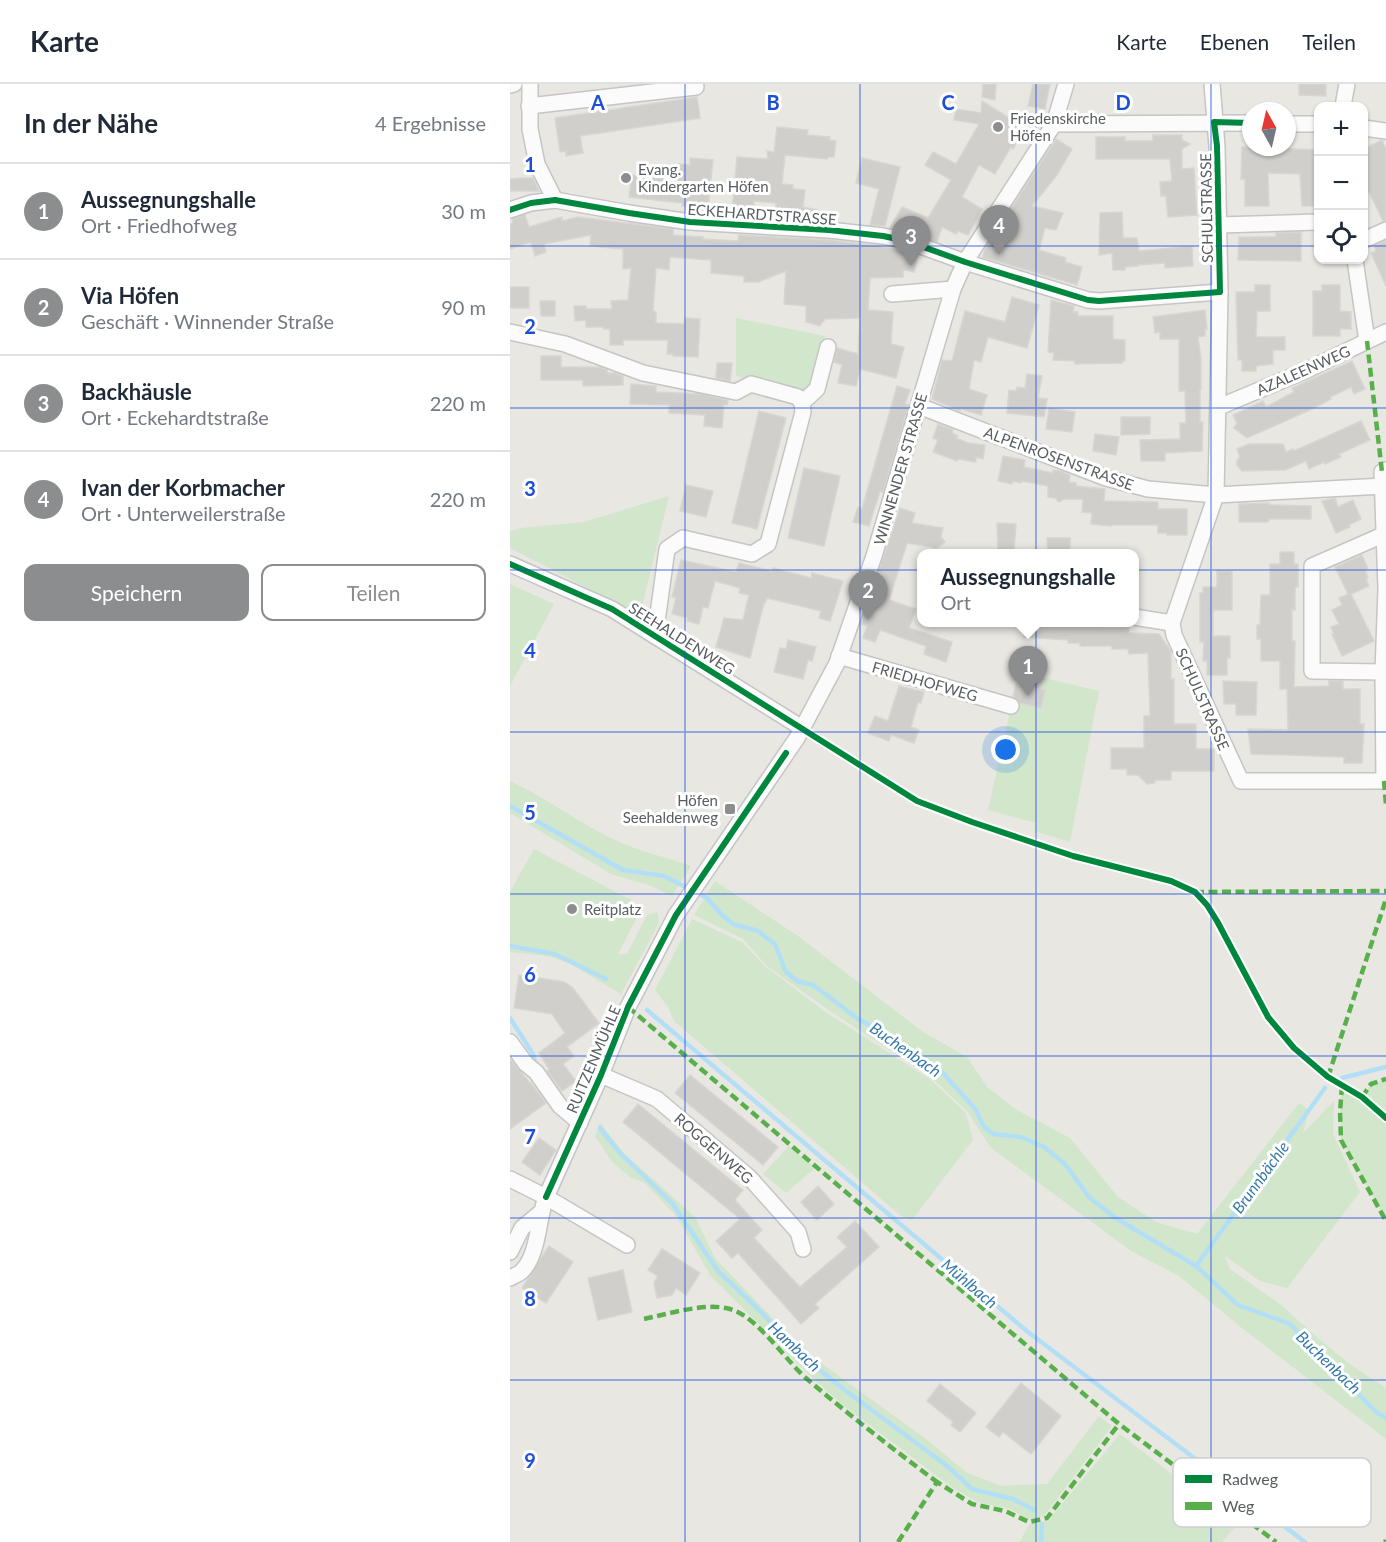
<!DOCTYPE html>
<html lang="de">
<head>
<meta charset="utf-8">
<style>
  :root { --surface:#fff; --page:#f2f2f3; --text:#1f2937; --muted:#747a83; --line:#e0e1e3; --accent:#8b8d8e }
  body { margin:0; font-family:Lato,sans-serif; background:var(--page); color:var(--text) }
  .controls { position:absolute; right:18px; top:18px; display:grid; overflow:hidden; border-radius:12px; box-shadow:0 2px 4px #0004 }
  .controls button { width:54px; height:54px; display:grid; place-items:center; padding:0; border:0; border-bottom:2px solid var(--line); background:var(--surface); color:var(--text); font:30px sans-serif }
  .compass { position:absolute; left:732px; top:18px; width:54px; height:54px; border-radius:50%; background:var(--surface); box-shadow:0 2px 4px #0004; rotate:352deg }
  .you { position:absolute; left:496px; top:666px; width:21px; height:21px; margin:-15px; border:4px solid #fff; border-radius:50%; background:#1a73e8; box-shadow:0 0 0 9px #1a73e833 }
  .badge { display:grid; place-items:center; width:39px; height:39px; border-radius:50%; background:var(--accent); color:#fff; font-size:20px; font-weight:700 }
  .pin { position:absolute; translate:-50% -50px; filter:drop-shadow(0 2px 3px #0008) }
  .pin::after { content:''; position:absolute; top:32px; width:21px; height:18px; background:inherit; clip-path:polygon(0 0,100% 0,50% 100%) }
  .popup { position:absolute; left:407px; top:465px; width:222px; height:78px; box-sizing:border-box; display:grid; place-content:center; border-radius:12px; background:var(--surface); filter:drop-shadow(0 2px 4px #0005); font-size:20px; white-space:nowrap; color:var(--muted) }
  .popup b { font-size:22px; color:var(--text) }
  .popup::after { content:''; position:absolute; left:50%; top:100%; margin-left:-12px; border:12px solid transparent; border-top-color:var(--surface) }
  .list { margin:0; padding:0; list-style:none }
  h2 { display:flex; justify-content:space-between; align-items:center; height:78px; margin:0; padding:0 24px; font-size:26px }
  h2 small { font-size:20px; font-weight:400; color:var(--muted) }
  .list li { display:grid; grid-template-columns:39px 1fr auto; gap:18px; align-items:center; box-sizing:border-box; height:96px; padding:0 24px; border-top:2px solid var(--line) }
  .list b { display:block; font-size:22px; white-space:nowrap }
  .list p { margin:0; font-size:20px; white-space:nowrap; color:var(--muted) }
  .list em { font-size:20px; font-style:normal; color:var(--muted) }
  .actions { display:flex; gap:12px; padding:18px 24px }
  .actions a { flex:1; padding:14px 0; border:2px solid var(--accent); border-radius:12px; text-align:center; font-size:21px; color:var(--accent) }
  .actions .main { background:var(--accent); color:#fff }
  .icon { flex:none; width:33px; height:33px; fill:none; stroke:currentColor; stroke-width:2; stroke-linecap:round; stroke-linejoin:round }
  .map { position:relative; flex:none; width:876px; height:1458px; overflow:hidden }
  header { display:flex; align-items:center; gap:36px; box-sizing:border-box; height:84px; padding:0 30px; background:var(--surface); border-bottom:2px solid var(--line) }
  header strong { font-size:28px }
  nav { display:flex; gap:33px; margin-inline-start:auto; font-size:21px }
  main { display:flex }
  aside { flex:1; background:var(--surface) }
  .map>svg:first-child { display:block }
  .green { fill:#d1e6cb }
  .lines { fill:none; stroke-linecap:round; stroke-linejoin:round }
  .stream { stroke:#b3dff6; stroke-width:4.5 }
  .building { fill:#d0cfcc; stroke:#d8d6d1; stroke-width:1.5 }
  .minor-casing { stroke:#c5c5c5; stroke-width:18 }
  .minor { stroke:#fcfbfb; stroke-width:15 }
  .quiet { stroke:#58b04a; stroke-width:4.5; stroke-dasharray:9 4.5; stroke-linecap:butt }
  .cycleway-casing { stroke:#fff; stroke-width:10 }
  .cycleway { stroke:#00873e; stroke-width:6 }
  .grid { fill:none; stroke:#1d4ed8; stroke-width:1.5; stroke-opacity:0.55 }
  .poi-dot { fill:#8b8d8e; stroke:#fff; stroke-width:2 }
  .labels { text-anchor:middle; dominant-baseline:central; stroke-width:6; stroke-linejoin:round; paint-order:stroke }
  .poi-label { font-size:15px; fill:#585d61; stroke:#fff; text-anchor:start }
  .street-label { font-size:15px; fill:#585d61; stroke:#fff }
  .water-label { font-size:16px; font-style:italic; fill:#3578ab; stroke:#fff }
  .key { fill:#fff; stroke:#cdced0; stroke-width:1.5 }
  .key-label { font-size:16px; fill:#585d61 }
  .grid-label { font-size:20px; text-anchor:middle; font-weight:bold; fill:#1d4ed8; stroke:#fff; stroke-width:6; stroke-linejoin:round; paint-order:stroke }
</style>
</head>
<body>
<header>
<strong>Karte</strong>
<nav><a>Karte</a><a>Ebenen</a><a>Teilen</a></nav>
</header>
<main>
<aside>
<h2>In der Nähe<small>4 Ergebnisse</small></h2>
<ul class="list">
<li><span class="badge">1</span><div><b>Aussegnungshalle</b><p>Ort · Friedhofweg</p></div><em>30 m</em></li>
<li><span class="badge">2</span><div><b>Via Höfen</b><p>Geschäft · Winnender Straße</p></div><em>90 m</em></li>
<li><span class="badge">3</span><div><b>Backhäusle</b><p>Ort · Eckehardtstraße</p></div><em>220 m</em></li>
<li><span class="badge">4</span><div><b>Ivan der Korbmacher</b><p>Ort · Unterweilerstraße</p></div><em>220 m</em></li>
</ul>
<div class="actions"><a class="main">Speichern</a><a>Teilen</a></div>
</aside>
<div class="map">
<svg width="876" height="1458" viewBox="0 0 876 1458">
  <rect width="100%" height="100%" fill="#e9e7e2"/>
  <g class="green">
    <polygon points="226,234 315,252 305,300 300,305 292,307 226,292"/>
    <polygon points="159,412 130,531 0,464 0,447 11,444 74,438"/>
    <polygon points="0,500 44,520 0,602"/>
    <polygon points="509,588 589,607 560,758 524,747 526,739 478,726"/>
    <path d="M0 697C41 716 76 745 119 762 139 770 160 774 181 782L162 812 139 801 101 790 0 729Z"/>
    <polygon points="24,765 121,816 126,835 108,870 117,870 137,831 147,828 149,839 111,910 59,879 38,872 0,868 0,808"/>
    <polygon points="205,797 288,852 413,948 457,973 477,1003 507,1026 560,1054 608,1113 646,1138 687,1150 789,1019 799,1026 793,1049 824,1017 823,1050 850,1108 777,1204 750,1197 715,1172 720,1185 770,1220 810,1256 841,1281 876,1304 876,1355 732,1244 669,1192 621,1167 480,1063 457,1027 422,994 317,925 257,882 233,855 184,831"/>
    <polygon points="182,835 232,858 255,882 314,927 421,996 456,1029 463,1056 402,1136 391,1132 164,937 158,923 145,906"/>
    <polygon points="876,995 876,1137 831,1056 830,1028 832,1002 852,1013 861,1000"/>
    <polygon points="90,1039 115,1070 185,1133 205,1174 293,1266 416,1355 456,1388 490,1402 537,1400 589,1332 602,1342 534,1432 519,1435 500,1425 468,1418 443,1404 333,1321 293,1285 200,1191 167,1133 135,1099 120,1093 102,1078 85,1052"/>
    <polygon points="279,1062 305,1084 276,1109 253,1090"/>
    <polygon points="610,1350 727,1441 712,1458 509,1458 520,1440 538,1437"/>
  </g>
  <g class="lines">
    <g class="stream">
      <polyline points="0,722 113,786 154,792 197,814 211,830 223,840 248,847 265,860 276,888 287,897 303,901 347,934 406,969 433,989 466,1026 474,1043 483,1050 511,1053 534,1063 555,1080 579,1113 604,1133 686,1182 728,1221 780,1240 866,1328 876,1334"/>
      <polyline points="0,862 45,870 96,895"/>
      <polyline points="137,926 518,1248 795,1458"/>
      <polyline points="0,934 23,970 26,982"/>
      <polyline points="832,994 876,983"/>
      <polyline points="90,1044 109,1068 162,1119 208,1187 245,1222 296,1275 336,1307 436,1381 462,1405 503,1415 524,1426"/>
      <polyline points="686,1182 815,1004"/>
      <polyline points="531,1458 532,1440"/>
    </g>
  </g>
  <g class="building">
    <polygon points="473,0 486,0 485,16 472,13"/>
    <polygon points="523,0 540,0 535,25 518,22"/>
    <polygon points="789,0 816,0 816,12 789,11"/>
    <polygon points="187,13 190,34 70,52 73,69 56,72 56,67 50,68 45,34"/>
    <polygon points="472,17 510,41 507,46 512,50 503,65 501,63 485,90 469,81 452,113 472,125 458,151 448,147 446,150 432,143 427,158 400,148 380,144 392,123 418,134 441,96 415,81 423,68 446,80 469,40 444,36 446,25 471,29"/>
    <polygon points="267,43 298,46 297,51 320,53 319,56 326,57 324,73 318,73 317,75 275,71 272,100 283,101 283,105 295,106 293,123 308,126 308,136 265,133 266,119 244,117 242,132 222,130 227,73 258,75 257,67 264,68"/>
    <polygon points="643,51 672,51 672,56 680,60 672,65 672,85 684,84 687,131 658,133 656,112 651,112 650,98 662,97 660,75 586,75 586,53 615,53 615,57 643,57"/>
    <polygon points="546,55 562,65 547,91 522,122 553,129 546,146 535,144 529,166 556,174 555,178 572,183 567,201 473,173 475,165 490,142 493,143 499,128"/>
    <polygon points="872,56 876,65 876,136 873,137 859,108 854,110 854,65"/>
    <polygon points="732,63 808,66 808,122 792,122 790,90 758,89 759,122 735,122 735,95 731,95"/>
    <polygon points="180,74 203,76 198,125 172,122 172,119 119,113 122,91 167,96 169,80 180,81"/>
    <polygon points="352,74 390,83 375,142 360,141 369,105 346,99"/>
    <polygon points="13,94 23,94 29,107 0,107 0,95"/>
    <polygon points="612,128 613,154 627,154 629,167 682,162 683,182 655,184 655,179 628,181 628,182 615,183 615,186 603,186 602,169 589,171 590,129"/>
    <polygon points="15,131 19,143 52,133 52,137 68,133 163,145 163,151 193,153 193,155 228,157 229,151 318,156 371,162 408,171 404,188 393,185 393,193 360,194 358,226 383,228 381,260 394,263 386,294 350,285 346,302 328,299 332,281 324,278 327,264 348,270 350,234 315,235 310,242 296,238 296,222 274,220 276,187 248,198 234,198 234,192 201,189 201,176 160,173 159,186 146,184 143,227 146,228 146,239 174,240 175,234 190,235 188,273 163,272 163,270 157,270 158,256 113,256 113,261 100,261 100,245 94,245 93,243 76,243 76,236 65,237 64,222 76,222 76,225 102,225 101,217 118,216 121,184 113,185 113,165 80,162 81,151 34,160 36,168 25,172 21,158 0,165 0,140 3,139 2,135"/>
    <polygon points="791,148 791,177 728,176 729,153 766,153 766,149"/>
    <polygon points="876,157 876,202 861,169 866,167 864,162"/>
    <polygon points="745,201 760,201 760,227 747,227 746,253 775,253 775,266 763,266 763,280 746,282 746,287 732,287 732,276 728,276 726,208 745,208"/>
    <polygon points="812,201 830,201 830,227 841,228 841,245 830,245 830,252 803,252 803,207 812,207"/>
    <rect x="0" y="203" width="19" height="21"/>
    <polygon points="502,213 529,221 517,264 478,253 471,278 464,276 459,305 477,311 471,331 451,325 450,327 422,315 432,276 442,277 455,227 495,238"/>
    <polygon points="541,216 564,222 563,228 568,228 568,232 603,232 603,255 615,256 615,277 612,277 612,279 565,280 565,277 543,276 544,269 538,268"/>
    <polygon points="30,217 45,217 45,232 31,232"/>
    <polygon points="695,226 697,245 695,245 695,252 688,253 691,276 691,305 690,305 690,338 693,338 692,367 655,369 655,377 631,377 630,356 670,355 670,339 676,339 675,307 669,307 669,255 650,255 650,248 645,249 643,233"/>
    <polygon points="31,272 51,272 51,283 90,283 97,286 97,289 105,289 113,292 113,301 73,302 73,296 31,296"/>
    <polygon points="842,277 855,305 844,310 841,303 820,313 821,315 802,325 737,354 724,344 727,339 723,331 753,317 756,323 784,308 782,304"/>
    <polygon points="207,279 222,279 220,297 206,294"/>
    <polygon points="517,290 532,292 528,314 537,315 534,333 497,329 499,306 506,307 507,303 515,304"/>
    <polygon points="121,300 146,302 146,308 190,310 218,316 217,321 214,320 212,344 194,342 195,331 159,329 159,321 120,320"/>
    <polygon points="387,302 400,306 395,320 399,321 373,408 370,407 359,442 343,438 348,423 352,425"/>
    <polygon points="539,324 565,328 562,348 536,345"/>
    <polygon points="249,327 276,334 247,445 222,439"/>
    <polygon points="611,333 640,333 640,350 611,351"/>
    <polygon points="851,337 860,356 829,370 831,373 815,380 814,378 799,385 796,377 775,386 732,387 727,381 727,376 730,373 727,365 739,360 773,360 776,368 783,365 784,367"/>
    <polygon points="428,340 443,346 442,349 448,352 446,354 458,359 475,361 473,375 466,373 466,378 448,375 447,377 423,368 428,356 423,354"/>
    <polygon points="585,350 609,353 606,371 583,367"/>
    <polygon points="493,372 515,376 514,383 543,389 543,386 550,387 560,391 559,398 566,399 566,402 595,405 594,417 648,418 648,425 677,425 677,451 657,451 657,449 648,449 648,441 602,441 602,442 581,440 582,429 572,428 573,415 554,415 549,418 545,414 538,413 538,402 512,397 511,399 503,397 502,400 488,397"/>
    <polygon points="294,384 330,392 314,462 278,454"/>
    <polygon points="176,401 203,407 196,433 170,427"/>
    <polygon points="825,414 828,423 843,416 851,435 839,441 840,443 826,449 812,417"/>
    <polygon points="759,419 759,421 801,422 801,435 759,435 758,438 729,438 729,420"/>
    <polygon points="390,424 405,429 402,439 433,444 431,453 435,458 427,464 397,459 379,516 406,525 399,544 442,558 436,578 414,570 416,562 370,546 365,558 353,554 357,542 351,540 361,510 365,512 372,490 368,489"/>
    <polygon points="487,439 506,440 504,467 488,466"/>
    <polygon points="537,454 560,454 560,470 538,470"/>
    <polygon points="770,468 784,468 784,480 788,480 788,503 785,503 785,526 782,525 782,557 785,557 784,603 819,602 819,597 833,597 833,605 850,605 850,640 854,640 852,679 834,679 834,673 741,670 738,645 778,646 777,605 770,605 770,577 751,577 751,555 747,555 747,541 750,541 751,511 760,511 760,480 770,480"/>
    <polygon points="852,471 858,485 855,486 858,494 856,495 859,502 841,510 864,557 832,572 822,550 824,550 821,543 829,540 822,526 832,521 829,514 838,510 825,483"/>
    <polygon points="171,476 226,488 229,479 262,487 263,484 301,494 302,489 333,497 320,537 309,534 311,527 257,514 255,519 254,519 240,574 206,563 214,534 233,536 239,511 229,509 230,504 205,497 198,524 193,523 189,540 177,537 178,534 162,530 166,514 162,513"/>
    <polygon points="707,487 722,487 722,526 704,526 703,529 703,552 720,552 720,574 717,574 717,591 697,591 697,577 693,577 694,558 690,558 690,509 693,509 693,503 707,503"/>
    <polygon points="514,538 590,540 590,543 619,543 619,549 649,550 661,567 661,595 664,595 664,640 686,640 686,665 704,665 704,687 661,687 661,696 646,696 644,699 637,700 628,691 617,691 617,685 601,685 601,664 634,664 634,632 640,632 638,569 619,570 618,565 602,565 602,562 570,562 570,559 558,559 558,556 514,553"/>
    <polygon points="278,556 306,563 302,577 298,576 293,595 264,588 270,564 276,565"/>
    <polygon points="512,589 534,594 530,605 535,606 531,624 510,619 503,612 506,600 509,601"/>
    <polygon points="713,597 747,598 746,631 726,631 726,620 714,620"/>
    <polygon points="389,602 414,608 411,619 408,618 401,643 409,646 404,659 381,651 379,657 358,649 365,632 378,637"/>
    <polygon points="9,891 54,898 63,904 89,939 57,963 64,972 53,980 66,997 52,1007 37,987 39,985 29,969 55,949 42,930 4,924"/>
    <polygon points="0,975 20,999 21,999 36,1019 0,1045"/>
    <polygon points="180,991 268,1063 253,1081 165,1009"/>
    <polygon points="128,1020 233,1106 225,1116 252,1146 244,1154 290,1203 337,1163 327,1153 345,1137 369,1163 305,1220 309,1224 291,1240 228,1169 222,1174 206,1157 230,1135 113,1038"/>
    <polygon points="29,1054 46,1066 30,1091 12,1078"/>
    <polygon points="308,1102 324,1120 307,1136 291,1118"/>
    <polygon points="39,1162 63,1178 36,1219 12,1204"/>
    <polygon points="152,1165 190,1189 176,1211 166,1204 162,1211 147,1214 144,1199 148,1192 138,1186"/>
    <polygon points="113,1186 122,1228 88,1236 78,1194"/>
    <polygon points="511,1299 551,1332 521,1370 493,1348 489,1353 476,1343"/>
    <polygon points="430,1300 466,1329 450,1348 441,1341 443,1338 417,1317"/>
  </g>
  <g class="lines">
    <g class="minor-casing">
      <g id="minor">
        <polyline points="20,0 20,45 27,80 45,116"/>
        <polyline points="702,0 707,62 710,208 706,411 662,539 664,551 731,697 874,697 873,588 876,505 872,388 876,386"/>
        <polyline points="0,1 4,0"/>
        <polyline points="19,22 186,3"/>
        <polyline points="833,22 837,0"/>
        <polyline points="544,40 741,39"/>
        <polyline points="777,40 808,40"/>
        <polyline points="854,44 876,47"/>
        <polyline points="0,126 21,119 45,116 119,129 180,138 319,146 373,152 397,157 455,178 578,216 589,217 710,208"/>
        <polyline points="708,141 808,138"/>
        <polyline points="854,156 876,146"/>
        <polyline points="845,176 857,257"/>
        <polyline points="382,210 443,205"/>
        <polyline points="0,248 55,260 133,289 226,308 241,300 288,313 292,319 293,328 258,460 242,470 173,454 157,465 145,552"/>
        <polyline points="292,319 307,305 318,263"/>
        <polyline points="409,322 596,394 638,405 706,411 874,402"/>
        <polyline points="709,323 797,286 876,248"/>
        <polyline points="0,480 102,525 292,644"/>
        <polyline points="624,533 662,539"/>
        <polyline points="329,572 501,622"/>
        <polyline points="873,588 802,587 802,482 875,450"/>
        <polyline points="0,958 16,980 26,988 50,1022 70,1039"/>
        <polyline points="91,991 147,1015 239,1093 288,1148 293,1165"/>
        <polyline points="0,1095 36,1113 117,1161"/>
        <polyline points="0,1168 12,1144 30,1129"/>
        <path d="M0 1194C4 1192 9 1190 12 1187 29 1170 28 1134 36 1113L91 991 118 923 166 831 287 654 327 579 364 472 443 205 455 178 544 40 556 0"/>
      </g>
    </g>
    <use href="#minor" class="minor"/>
    <g class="quiet">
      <polyline points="857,257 872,388"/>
      <polyline points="874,697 876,721"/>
      <polyline points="685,808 876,807"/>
      <polyline points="118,923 609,1340 766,1458"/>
      <polyline points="818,993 876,815"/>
      <polyline points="832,1002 830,1028 831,1056 876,1137"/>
      <polyline points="852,1013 861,1000 876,995"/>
      <path d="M134 1235C158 1230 196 1218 220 1225 248 1233 275 1276 297 1295 339 1331 383 1365 427 1398"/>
      <polyline points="388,1458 427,1398 462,1420 495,1427 519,1438 537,1434 609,1340"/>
      <polyline points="875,1458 876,1456"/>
    </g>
    <g class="cycleway-casing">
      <g id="cycleway">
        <polyline points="0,126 21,119 45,116 119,129 180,138 319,146 373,152 397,157 455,178 578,216 589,217 710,208 707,62 704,38 741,39"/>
        <polyline points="0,480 102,525 407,717 462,738 563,772 661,797 685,808 697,821 707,837 758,933 784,964 818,993 852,1013 876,1034"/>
        <polyline points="36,1113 91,991 118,923 166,831 276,669"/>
      </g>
    </g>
    <use href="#cycleway" class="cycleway"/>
  </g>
  <path class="grid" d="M175 0V1458M350 0V1458M526 0V1458M701 0V1458M0 162H808M854 162H876M0 324H876M0 486H876M0 648H876M0 810H876M0 972H876M0 1134H876M0 1296H876"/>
  <g class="poi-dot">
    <circle cx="488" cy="43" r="6"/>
    <circle cx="116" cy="94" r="6"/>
    <rect x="214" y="719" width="12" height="12" rx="3"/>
    <circle cx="62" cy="825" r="6"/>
  </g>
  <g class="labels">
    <g class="poi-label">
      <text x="500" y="34">Friedenskirche<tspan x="500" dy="17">Höfen</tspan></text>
      <text x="128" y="85">Evang.<tspan x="128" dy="17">Kindergarten Höfen</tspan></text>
      <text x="208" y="716" text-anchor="end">Höfen<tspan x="208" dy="17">Seehaldenweg</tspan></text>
      <text x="74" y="825">Reitplatz</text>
    </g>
    <g class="street-label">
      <text transform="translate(696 124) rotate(-91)">SCHULSTRASSE</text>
      <text transform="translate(252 130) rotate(4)">ECKEHARDTSTRASSE</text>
      <text transform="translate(793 286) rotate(-24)">AZALEENWEG</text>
      <text transform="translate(549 374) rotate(20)">ALPENROSENSTRASSE</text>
      <text transform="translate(390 385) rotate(-74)">WINNENDER STRASSE</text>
      <text transform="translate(172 554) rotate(32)">SEEHALDENWEG</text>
      <text transform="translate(415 597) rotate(16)">FRIEDHOFWEG</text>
      <text transform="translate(693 615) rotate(66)">SCHULSTRASSE</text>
      <text transform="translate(83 975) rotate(-67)">RUITZENMÜHLE</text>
      <text transform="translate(204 1064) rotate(41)">ROGGENWEG</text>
    </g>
    <g class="water-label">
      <text transform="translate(396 965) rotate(35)">Buchenbach</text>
      <text transform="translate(750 1093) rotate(-54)">Brunnbächle</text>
      <text transform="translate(460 1199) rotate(40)">Mühlbach</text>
      <text transform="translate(285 1262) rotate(43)">Hambach</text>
      <text transform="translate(819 1278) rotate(44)">Buchenbach</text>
    </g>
  </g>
  <rect x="663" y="1374" width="198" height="69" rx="9" class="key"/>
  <rect x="675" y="1391" width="27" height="8" fill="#00873e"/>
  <rect x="675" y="1418" width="27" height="8" fill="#58b04a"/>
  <g class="key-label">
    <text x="712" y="1401">Radweg</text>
    <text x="712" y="1428">Weg</text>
  </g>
  <g class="grid-label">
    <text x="88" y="26">A</text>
    <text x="263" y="26">B</text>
    <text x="438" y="26">C</text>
    <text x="613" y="26">D</text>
    <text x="20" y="88">1</text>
    <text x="20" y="250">2</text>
    <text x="20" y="412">3</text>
    <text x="20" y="574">4</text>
    <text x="20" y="736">5</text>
    <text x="20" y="898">6</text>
    <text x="20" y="1060">7</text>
    <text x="20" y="1222">8</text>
    <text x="20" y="1384">9</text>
  </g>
</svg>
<div class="controls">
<button>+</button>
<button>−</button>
<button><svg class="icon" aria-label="locate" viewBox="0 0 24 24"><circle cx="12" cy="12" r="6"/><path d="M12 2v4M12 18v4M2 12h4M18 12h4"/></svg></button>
</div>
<svg class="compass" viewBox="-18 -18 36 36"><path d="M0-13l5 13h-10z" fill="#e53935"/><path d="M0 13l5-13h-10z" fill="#747a83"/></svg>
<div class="you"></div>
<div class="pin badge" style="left:518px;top:612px">1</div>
<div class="popup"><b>Aussegnungshalle</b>Ort</div>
<div class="pin badge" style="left:358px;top:536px">2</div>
<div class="pin badge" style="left:401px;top:182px">3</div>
<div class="pin badge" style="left:489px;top:171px">4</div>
</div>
</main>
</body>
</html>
